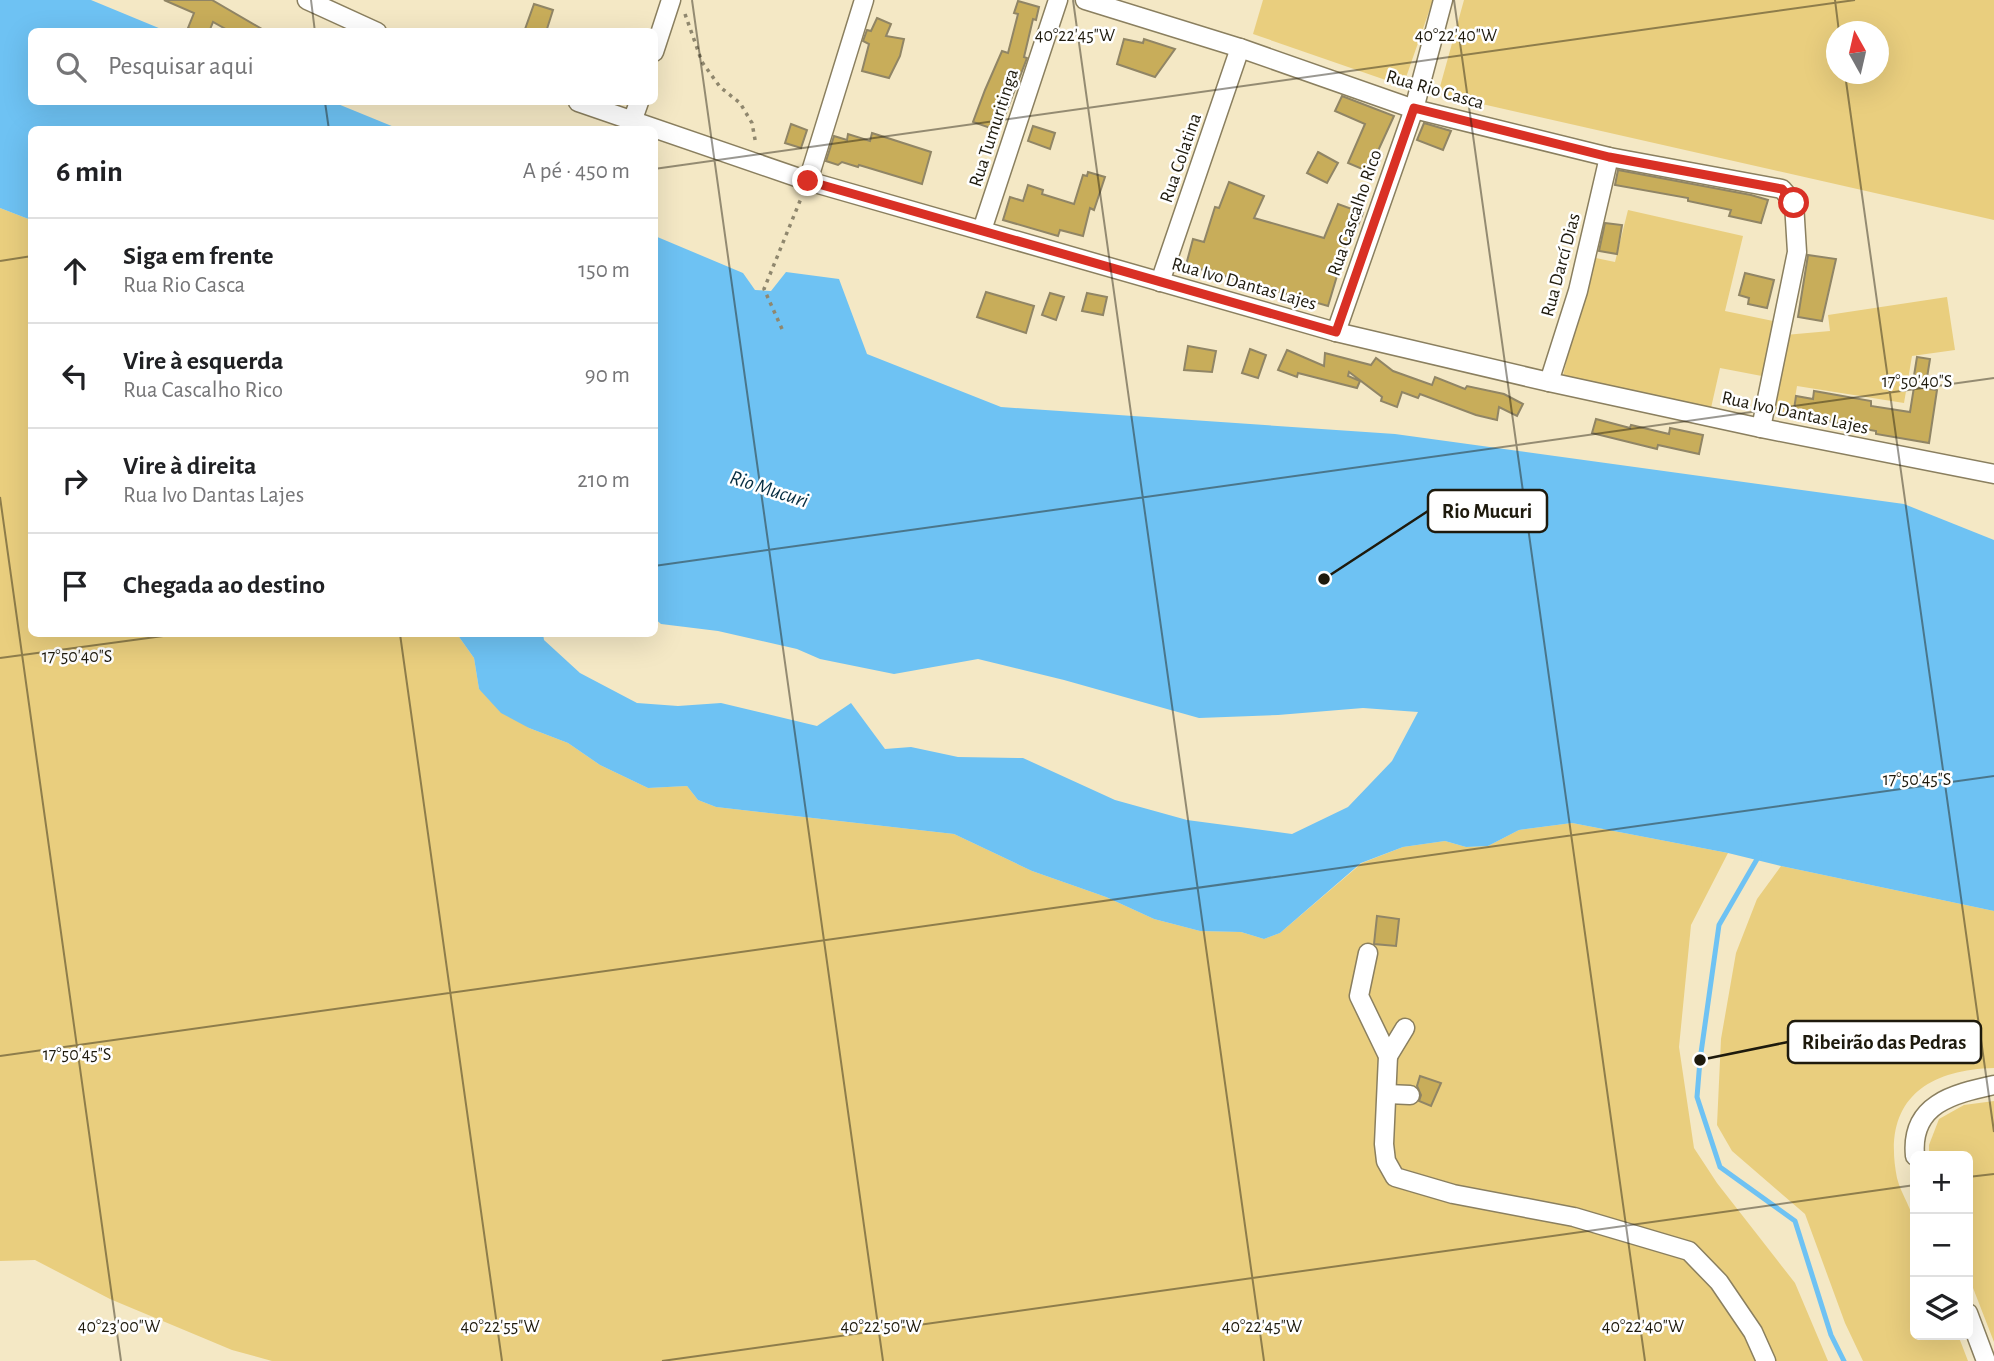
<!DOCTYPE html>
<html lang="pt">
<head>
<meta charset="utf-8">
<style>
  :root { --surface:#fff; --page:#f6f6f6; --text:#202124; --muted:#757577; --line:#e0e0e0 }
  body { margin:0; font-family:"Alegreya Sans",sans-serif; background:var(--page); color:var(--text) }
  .controls { position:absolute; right:21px; bottom:21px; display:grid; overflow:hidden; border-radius:10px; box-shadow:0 7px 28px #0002 }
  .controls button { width:63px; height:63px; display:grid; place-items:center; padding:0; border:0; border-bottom:2px solid var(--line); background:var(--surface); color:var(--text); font:35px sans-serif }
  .compass { position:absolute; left:1826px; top:21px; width:63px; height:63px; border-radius:50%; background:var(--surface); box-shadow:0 7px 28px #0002; rotate:352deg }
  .stop { position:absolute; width:21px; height:21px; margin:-16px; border:5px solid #d93025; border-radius:50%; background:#fff }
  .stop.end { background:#d93025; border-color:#fff; box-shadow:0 2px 7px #0008 }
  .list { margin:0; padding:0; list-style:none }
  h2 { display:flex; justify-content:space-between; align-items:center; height:91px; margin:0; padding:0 28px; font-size:30px }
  h2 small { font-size:23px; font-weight:400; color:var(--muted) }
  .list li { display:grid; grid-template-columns:46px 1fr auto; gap:21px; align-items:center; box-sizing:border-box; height:105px; padding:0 28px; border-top:2px solid var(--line) }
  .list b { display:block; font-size:26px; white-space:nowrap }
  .list p { margin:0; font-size:23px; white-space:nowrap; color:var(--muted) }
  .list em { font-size:23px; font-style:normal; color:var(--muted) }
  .icon { flex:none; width:38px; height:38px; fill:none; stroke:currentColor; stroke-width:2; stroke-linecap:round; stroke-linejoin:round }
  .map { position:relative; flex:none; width:1994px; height:1361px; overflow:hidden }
  .search { position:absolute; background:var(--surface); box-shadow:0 7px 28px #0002; left:28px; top:28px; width:630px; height:77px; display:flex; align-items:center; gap:18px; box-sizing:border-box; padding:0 24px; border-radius:10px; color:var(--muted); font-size:26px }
  .panel { position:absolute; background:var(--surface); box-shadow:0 7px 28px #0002; left:28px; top:126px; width:630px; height:511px; border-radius:10px }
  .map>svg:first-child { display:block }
  .green { fill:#e9ce7e; fill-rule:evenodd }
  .water { fill:#6ec2f3 }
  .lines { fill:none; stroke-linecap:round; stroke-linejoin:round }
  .stream { stroke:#6ec2f3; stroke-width:5 }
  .building { fill:#c8ad5a; stroke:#908565; stroke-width:2 }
  .minor-casing { stroke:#8a7f5f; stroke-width:21 }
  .path { stroke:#8f876e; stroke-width:3.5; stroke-dasharray:3.5 5; stroke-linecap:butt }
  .minor { stroke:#fff; stroke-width:18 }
  .route { stroke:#d93025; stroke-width:9 }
  .ticks { fill:none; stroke:#1e1a0d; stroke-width:2; stroke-opacity:0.45 }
  .labels { text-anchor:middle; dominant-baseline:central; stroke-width:5; stroke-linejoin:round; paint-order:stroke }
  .street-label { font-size:19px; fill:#1e1a0d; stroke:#fff }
  .water-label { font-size:21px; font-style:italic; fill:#072e42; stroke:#fff }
  .ticks-label { font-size:18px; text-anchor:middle; fill:#1e1a0d; stroke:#fff; stroke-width:5; stroke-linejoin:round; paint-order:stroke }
  .leader { fill:none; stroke:#1e1a0d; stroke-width:2.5 }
  .callout-dot { fill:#1e1a0d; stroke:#fff; stroke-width:2.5 }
  .callout { fill:#fff; stroke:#1e1a0d; stroke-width:2.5 }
  .callout-label { font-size:21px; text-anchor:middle; font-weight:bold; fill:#1e1a0d }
</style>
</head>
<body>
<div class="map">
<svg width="1994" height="1361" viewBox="0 0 1994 1361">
  <rect width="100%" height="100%" fill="#f4e8c5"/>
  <g class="green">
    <polygon points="1263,0 1433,0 1403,86 1253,34"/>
    <path d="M1464 0H1994V220L1438 94ZM1836 32H1878V74H1836Z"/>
    <polygon points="0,208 31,220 32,634 457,634 474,658 479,689 529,728 568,743 600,765 648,788 687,786 698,800 716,807 954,834 1032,871 1106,897 1154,919 1200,931 1241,932 1264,939 1280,933 1362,863 1403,847 1445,841 1466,847 1488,846 1519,830 1572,823 1728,853 1691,925 1679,1047 1694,1148 1717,1183 1795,1283 1828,1361 272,1361 232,1350 110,1299 35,1260 0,1261"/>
    <polygon points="1628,210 1743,236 1725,311 1778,322 1767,377 1720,368 1711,408 1563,376 1591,257 1615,262"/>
    <polygon points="1947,297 1955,350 1912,356 1904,403 1797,386 1792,416 1773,413 1785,335 1830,331 1828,315"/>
    <path d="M1781 866 1994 911V1068C1923 1070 1882 1103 1897 1178 1901 1195 1914 1211 1915 1228 1918 1263 1915 1300 1915 1335H1958L1968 1361H1863L1845 1323 1805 1214 1732 1151 1717 1125 1721 1039 1736 953 1757 899Z"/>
    <polygon points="1994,1101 1994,1342 1968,1275 1968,1156 1929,1156 1929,1145 1939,1119 1964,1105"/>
  </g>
  <g class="water">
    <polygon points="0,0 91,0 166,31 32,32 32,102 333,102 399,129 32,130 31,220 0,208"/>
    <polygon points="655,236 743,273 755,290 771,291 786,272 839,279 867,354 1001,407 1395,434 1904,504 1994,540 1994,911 1781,866 1728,853 1572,823 1519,830 1488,846 1466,847 1445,841 1403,847 1361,863 1280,933 1264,939 1241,932 1200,931 1154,919 1106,897 1032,871 954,834 716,807 698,800 687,786 648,788 600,765 568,743 529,728 501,713 479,689 474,658 457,634 543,634 544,640 580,673 637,703 678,706 721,703 817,726 851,703 885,749 911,747 958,757 1023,758 1115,800 1187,820 1292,834 1348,807 1392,761 1418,712 1363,708 1278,715 1199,718 1064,680 978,659 894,674 820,659 797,649 718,631 661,624 654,618"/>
  </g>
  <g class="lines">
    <polyline class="stream" points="1760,854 1719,925 1700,1060 1697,1097 1720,1167 1795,1221 1831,1335 1844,1361"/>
  </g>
  <g class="building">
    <polygon points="164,0 212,0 267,32 231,32 213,22 209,32 197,32 188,28 194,13"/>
    <polygon points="1018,1 1039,7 1036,20 1033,19 1024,57 1027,58 999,131 973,122 985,90 1002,51 1008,53 1018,14 1014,13"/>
    <polygon points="534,4 553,10 546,32 524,32"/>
    <polygon points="877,18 891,24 886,36 904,39 900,56 889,78 862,71 869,44 863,41 867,30 871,31"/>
    <polygon points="1124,39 1143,43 1144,39 1175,49 1155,77 1117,64"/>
    <polygon points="1342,96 1394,116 1377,153 1382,155 1374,174 1348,163 1365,124 1335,111"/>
    <polygon points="1424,123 1451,131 1443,150 1417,140"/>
    <polygon points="791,124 807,130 801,148 785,143"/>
    <polygon points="1033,126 1055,133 1050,149 1028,141"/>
    <polygon points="872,133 931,152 922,184 859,165 858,167 842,162 838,165 826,161 834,136 847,140 848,134 870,141"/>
    <polygon points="1318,152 1338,163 1327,183 1307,173"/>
    <polygon points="1618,170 1751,195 1768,200 1761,223 1729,216 1731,210 1688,201 1688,198 1615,185"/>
    <polygon points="1088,172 1105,177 1094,210 1090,208 1083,236 1060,230 1058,236 1003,220 1010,197 1023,201 1028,185 1043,190 1042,194 1074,204 1083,175 1087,176"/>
    <polygon points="1229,182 1264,196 1254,218 1324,238 1338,204 1363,213 1352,240 1348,239 1328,306 1186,265 1193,239 1204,242 1215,207 1219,208"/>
    <polygon points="1605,223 1622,225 1617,254 1599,251"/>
    <polygon points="1808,255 1836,259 1822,321 1798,317"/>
    <polygon points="1745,273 1774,280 1767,308 1748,304 1749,298 1739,295"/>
    <polygon points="986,292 1034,306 1026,333 977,317"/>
    <polygon points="1050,293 1064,297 1056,320 1042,315"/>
    <polygon points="1087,293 1107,297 1103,315 1082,311"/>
    <polygon points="1188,346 1216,351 1212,372 1184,370"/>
    <polygon points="1250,349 1266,355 1258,378 1242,373"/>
    <polygon points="1287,350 1324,366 1325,353 1371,365 1376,358 1393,371 1432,385 1435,377 1465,389 1467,386 1504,394 1523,404 1517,416 1499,407 1497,420 1476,415 1420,394 1418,398 1402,392 1397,407 1381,401 1382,397 1349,372 1348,376 1360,381 1357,388 1298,373 1297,377 1278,370"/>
    <polygon points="1917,357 1930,359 1926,384 1913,382"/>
    <polygon points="1914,387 1937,390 1929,443 1876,434 1876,431 1848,426 1849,425 1793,416 1796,396 1813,399 1814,391 1871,401 1871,406 1910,412"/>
    <polygon points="1596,419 1630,428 1631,425 1669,434 1670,428 1703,435 1699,454 1658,445 1657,449 1592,433"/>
    <polygon points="1377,916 1399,919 1396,946 1374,944"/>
    <polygon points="1420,1076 1441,1083 1431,1106 1419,1101 1421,1095 1417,1086"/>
  </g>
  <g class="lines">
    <g class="minor-casing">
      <g id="minor">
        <polyline points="307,0 377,32"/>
        <polyline points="1085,0 1240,48 1414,109 1609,157 1782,189 1794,203 1797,252 1761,428"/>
        <polyline points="654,52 671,0"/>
        <polyline points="578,102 808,181 1336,332 1549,382 1761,428 1994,474"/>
        <polyline points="633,119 639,102"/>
        <polyline points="808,181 864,0"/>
        <polyline points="982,230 1058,0"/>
        <polyline points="1160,282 1240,48"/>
        <polyline points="1336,332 1414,109 1443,0"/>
        <polyline points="1549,382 1578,291 1609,157"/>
        <polyline points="1368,953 1359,996 1388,1056 1384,1144 1386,1161 1395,1177 1453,1194 1574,1217 1689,1251 1719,1282 1753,1332 1766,1361"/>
        <polyline points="1388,1056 1405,1028"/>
        <polyline points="1387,1094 1410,1095"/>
        <path d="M1915 1156C1910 1104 1953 1094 1994 1085"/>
        <polyline points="1968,1313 1986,1361"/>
      </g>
    </g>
    <g class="path">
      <polyline points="685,14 702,62 720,87 740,103 752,123 756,145"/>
      <polyline points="782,329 764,289 802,196"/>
    </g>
    <use href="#minor" class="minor"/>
  </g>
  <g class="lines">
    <polyline class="route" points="808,181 1336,332 1414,108 1609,157 1782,189 1794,203"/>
  </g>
  <path class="ticks" d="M311 0 315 32M692 0 883 1361M1073 0 1264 1361M1454 0 1645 1361M1835 0 1839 32M1845 74 1994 1132M325 102 329 130M654 169 1855 0M0 261 32 256M0 497 121 1361M654 566 1994 378M400 634 502 1361M0 658 178 634M0 1056 1994 776M1968 1177 1994 1174M662 1361 1915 1185"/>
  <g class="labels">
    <g class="street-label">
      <text transform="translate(1435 90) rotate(16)">Rua Rio Casca</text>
      <text transform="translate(994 128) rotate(-72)">Rua Tumuritinga</text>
      <text transform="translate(1181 158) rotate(-71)">Rua Colatina</text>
      <text transform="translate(1355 213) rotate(-71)">Rua Cascalho Rico</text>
      <text transform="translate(1561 265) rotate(-75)">Rua Darcí Dias</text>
      <text transform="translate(1244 284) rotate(16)">Rua Ivo Dantas Lajes</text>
      <text transform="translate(1795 413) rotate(12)">Rua Ivo Dantas Lajes</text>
    </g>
    <g class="water-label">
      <text transform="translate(769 489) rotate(18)">Rio Mucuri</text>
    </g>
  </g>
  <g class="ticks-label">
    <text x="1075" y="41">40°22'45"W</text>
    <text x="1456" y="41">40°22'40"W</text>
    <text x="1917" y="387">17°50'40"S</text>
    <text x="77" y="662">17°50'40"S</text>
    <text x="1917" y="785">17°50'45"S</text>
    <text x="77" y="1060">17°50'45"S</text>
    <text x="119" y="1332">40°23'00"W</text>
    <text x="500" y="1332">40°22'55"W</text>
    <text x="881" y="1332">40°22'50"W</text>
    <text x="1262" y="1332">40°22'45"W</text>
    <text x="1643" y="1332">40°22'40"W</text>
  </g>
  <path class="leader" d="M1324 579L1428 511M1700 1060L1788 1042"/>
  <g class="callout-dot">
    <circle cx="1324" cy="579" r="7"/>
    <circle cx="1700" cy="1060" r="7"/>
  </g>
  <g class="callout">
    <rect x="1428" y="490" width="119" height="42" rx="7"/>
    <rect x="1788" y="1021" width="193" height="42" rx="7"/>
  </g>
  <g class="callout-label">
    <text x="1487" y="518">Rio Mucuri</text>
    <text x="1884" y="1049">Ribeirão das Pedras</text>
  </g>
</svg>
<div class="controls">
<button>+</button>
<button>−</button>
<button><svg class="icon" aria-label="layers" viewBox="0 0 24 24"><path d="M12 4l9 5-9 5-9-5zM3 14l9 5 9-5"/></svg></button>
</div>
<svg class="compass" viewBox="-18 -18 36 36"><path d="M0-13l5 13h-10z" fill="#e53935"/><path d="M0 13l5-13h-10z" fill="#757577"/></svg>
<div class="stop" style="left:1794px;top:203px"></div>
<div class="stop end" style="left:808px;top:181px"></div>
<div class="search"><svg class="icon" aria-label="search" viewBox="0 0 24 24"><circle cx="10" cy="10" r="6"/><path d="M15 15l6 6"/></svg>Pesquisar aqui</div>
<section class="panel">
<h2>6 min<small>A pé · 450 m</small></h2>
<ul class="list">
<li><svg class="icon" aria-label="ahead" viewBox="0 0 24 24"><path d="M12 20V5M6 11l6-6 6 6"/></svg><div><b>Siga em frente</b><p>Rua Rio Casca</p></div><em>150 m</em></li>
<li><svg class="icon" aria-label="left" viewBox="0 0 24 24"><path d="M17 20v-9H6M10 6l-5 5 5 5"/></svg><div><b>Vire à esquerda</b><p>Rua Cascalho Rico</p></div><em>90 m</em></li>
<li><svg class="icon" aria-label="right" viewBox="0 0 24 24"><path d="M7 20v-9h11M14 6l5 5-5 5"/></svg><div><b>Vire à direita</b><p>Rua Ivo Dantas Lajes</p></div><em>210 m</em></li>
<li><svg class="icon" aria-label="arrive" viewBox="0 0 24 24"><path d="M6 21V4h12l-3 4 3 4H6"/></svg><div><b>Chegada ao destino</b></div></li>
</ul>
</section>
</div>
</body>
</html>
